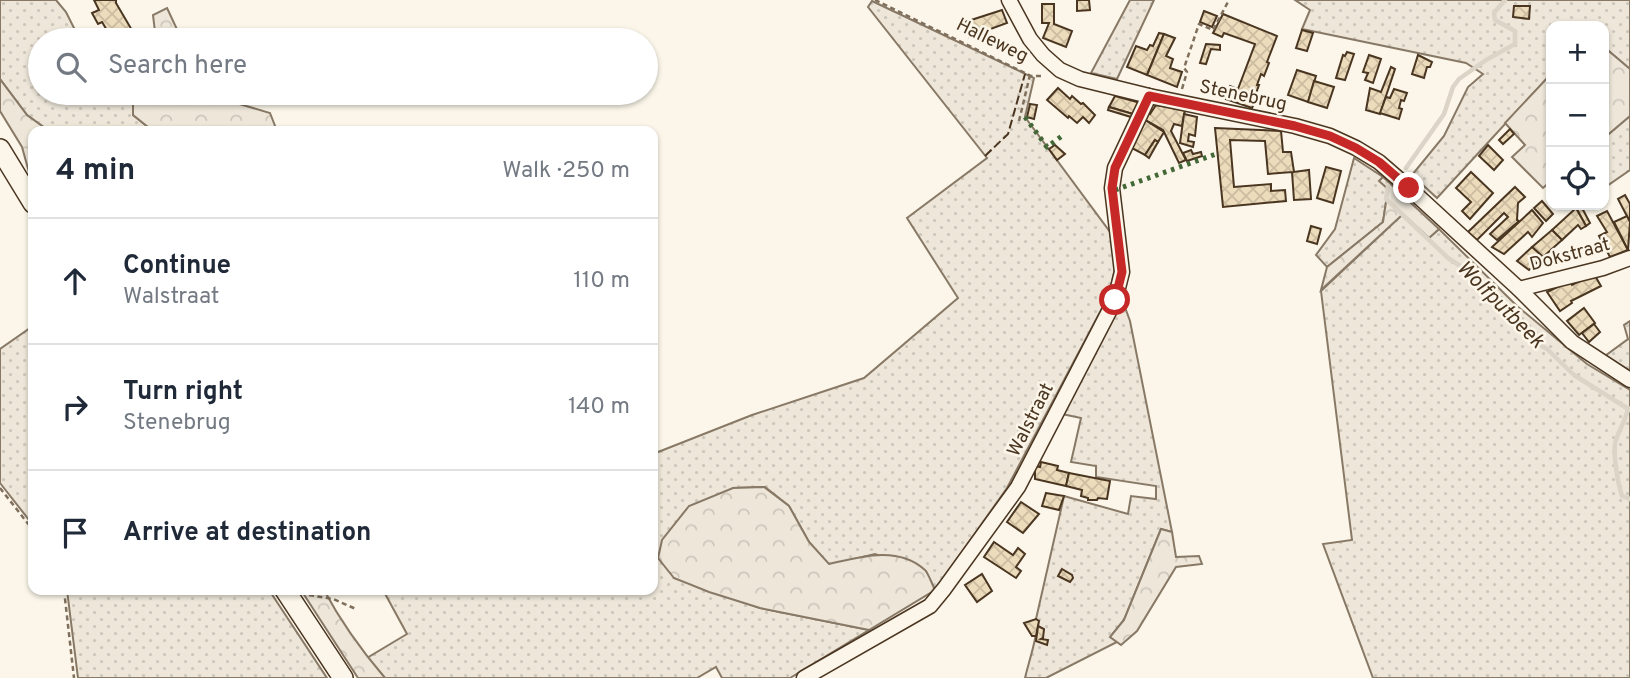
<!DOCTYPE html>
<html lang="en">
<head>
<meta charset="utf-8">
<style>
  :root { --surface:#fff; --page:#f6f6f7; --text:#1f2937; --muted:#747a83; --line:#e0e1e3 }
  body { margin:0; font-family:Overpass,sans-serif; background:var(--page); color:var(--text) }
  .controls { position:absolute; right:21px; top:21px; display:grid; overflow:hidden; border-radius:14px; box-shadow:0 2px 5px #0004 }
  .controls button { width:63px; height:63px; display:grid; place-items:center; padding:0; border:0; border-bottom:2px solid var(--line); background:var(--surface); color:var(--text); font:35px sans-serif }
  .stop { position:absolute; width:21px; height:21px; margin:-16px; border:5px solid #c62828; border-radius:50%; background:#fff }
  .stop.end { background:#c62828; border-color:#fff; box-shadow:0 2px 7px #0008 }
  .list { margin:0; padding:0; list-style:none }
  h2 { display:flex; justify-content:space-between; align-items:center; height:91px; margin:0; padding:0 28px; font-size:30px }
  h2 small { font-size:23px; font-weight:400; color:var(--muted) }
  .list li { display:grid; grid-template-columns:46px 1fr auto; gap:21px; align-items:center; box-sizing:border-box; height:126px; padding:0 28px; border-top:2px solid var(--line) }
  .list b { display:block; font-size:26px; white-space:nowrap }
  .list p { margin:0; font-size:23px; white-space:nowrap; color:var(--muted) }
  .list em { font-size:23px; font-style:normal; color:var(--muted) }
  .icon { flex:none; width:38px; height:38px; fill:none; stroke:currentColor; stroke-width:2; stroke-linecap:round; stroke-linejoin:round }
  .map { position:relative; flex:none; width:1630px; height:678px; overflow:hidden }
  .search { position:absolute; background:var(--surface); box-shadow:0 2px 5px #0004; left:28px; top:28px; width:630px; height:77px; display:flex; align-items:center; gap:18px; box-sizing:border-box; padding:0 24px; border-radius:38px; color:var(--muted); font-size:26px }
  .panel { position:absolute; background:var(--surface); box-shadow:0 2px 5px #0004; left:28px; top:126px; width:630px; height:469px; border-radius:14px }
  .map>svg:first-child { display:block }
  .grass { fill:url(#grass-dots); stroke:#887966; stroke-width:2 }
  .forest { fill:url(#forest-crowns); stroke:#887966; stroke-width:2 }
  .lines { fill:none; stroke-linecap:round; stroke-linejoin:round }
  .stream { stroke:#dcd4c6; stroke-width:4.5 }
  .building { fill:url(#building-cross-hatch); stroke:#4a3520; stroke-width:2 }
  .minor-casing { stroke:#4a3520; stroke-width:17 }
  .major-casing { stroke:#4a3520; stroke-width:22 }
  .path { stroke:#7f6f5c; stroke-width:2.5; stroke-dasharray:5 3.5; stroke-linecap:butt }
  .minor { stroke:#fbf6e9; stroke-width:14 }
  .major { stroke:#fbf6e9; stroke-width:19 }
  .hedge { stroke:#436837; stroke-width:5; stroke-dasharray:3.5 5; stroke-linecap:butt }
  .fence { stroke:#4a3520; stroke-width:2; stroke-dasharray:9 3.5; stroke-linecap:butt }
  .route { stroke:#c62828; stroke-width:9 }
  .labels { text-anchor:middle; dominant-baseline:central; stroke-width:5; stroke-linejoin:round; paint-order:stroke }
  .street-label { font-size:19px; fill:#4a3520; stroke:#fbf6e9 }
  .water-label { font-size:21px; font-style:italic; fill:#4a3520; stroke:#fbf6e9 }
</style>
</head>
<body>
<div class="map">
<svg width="1630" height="678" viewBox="0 0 1630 678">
  <defs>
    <pattern id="grass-dots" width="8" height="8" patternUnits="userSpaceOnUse" patternTransform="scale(1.75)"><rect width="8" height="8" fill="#ede6d9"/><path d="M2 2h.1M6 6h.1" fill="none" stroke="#cdc6ba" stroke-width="1.8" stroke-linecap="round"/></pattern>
    <pattern id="forest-crowns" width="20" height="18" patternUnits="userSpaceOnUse" patternTransform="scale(1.75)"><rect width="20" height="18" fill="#ede6d9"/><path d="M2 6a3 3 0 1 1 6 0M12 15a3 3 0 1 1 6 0" fill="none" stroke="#cdc6ba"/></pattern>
    <pattern id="building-cross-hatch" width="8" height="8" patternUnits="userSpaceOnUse" patternTransform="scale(1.75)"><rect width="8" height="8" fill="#ecdcbc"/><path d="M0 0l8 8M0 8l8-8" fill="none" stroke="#ccbda1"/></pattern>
  </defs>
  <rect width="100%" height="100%" fill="#fbf6e9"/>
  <g class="grass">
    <polygon points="0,0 56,0 66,12 80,40 40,40 40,93 133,93 133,115 153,131 49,131 27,115 0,79"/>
    <polygon points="1130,0 1154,0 1117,79 1091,73"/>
    <polygon points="1295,0 1630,0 1630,69 1604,47 1604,26 1551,26 1551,74 1437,198 1412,175 1444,136 1468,87 1483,74 1466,63 1302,29 1310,10"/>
    <polygon points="872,1 1034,78 1025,117 1110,232 1115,268 1109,295 1007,488 935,590 926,571 875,554 829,565 809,542 789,506 765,487 733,488 674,578 760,608 869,630 790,678 722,678 716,667 697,678 385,678 367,658 407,634 383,590 653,590 653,454 752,415 864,378 958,298 907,218 987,158 868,7"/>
    <polygon points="1630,116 1630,170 1604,188 1604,138"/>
    <polygon points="1354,158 1383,177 1380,181 1388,189 1383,222 1327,267 1316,255 1335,229"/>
    <polygon points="1403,214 1429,238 1439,229 1517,306 1587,364 1630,390 1630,678 1373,678 1323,544 1352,540 1321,291"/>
    <path d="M1122 299 1130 321 1172 532 1161 529 1124 620 1111 636 1117 642 1046 678H1025C1029 660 1039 634 1036 619L1064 496 1128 514 1131 496 1156 499V486L1096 477V466L1071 462 1081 418 1062 414Z"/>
    <polygon points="1630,321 1630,371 1605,356 1628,339 1624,325"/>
    <polygon points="33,326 33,525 0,483 0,349"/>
    <polygon points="67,590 269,590 327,678 78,678"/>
  </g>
  <g class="forest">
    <polygon points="167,8 182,40 156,40 153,15"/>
    <polygon points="1604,47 1630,69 1630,116 1604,138"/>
    <polygon points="1551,74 1551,181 1543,188 1512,157 1525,145 1505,123"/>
    <polygon points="0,79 27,115 49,131 33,131 33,187 22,147 0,111"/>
    <polygon points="133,93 202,93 270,113 277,131 153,131 133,115"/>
    <polygon points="1383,177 1439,229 1429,238 1403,214 1321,290 1327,267 1383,222 1388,189 1379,181"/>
    <path d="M764 487 789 506 809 542 829 564C859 557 898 545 925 570 929 575 932 584 935 590L869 630 760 608 709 592 674 578 658 558 662 540 689 506 733 488Z"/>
    <polygon points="1161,529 1172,532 1176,557 1199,556 1202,564 1176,567 1137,631 1121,645 1110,637 1124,620"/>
    <path d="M301 590H324C341 622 362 651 385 678H358Z"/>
  </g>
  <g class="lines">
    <g class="stream">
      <polyline points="1406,168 1444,114 1453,87 1459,79 1486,60 1515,44 1515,31 1495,20 1494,13 1505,0"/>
      <polyline points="1388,186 1386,199 1448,258 1462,267 1490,299 1533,341 1547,349 1574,375 1630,410"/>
      <path d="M1628 408C1626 420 1620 428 1616 440 1612 450 1618 484 1622 496L1630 499"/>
    </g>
  </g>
  <g class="building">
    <polygon points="94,0 116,0 116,3 136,37 130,40 113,40 102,22 98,24 92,13 99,10"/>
    <polygon points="1077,0 1089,0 1090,10 1077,11"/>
    <polygon points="1042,4 1054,4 1054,24 1072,31 1066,47 1043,38 1049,23 1042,23"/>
    <polygon points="1514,6 1530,6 1529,19 1513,17"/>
    <polygon points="1002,10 1007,23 969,37 965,22"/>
    <polygon points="1204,11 1217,16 1212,27 1200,22"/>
    <polygon points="1223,14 1277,36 1267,62 1269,63 1264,76 1261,74 1257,85 1259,85 1255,96 1257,97 1252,108 1226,99 1230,86 1238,89 1255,44 1224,33 1222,37 1213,33"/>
    <polygon points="1302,30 1313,33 1307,51 1296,48"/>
    <polygon points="1159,33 1164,34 1147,75 1127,67 1136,46 1147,50 1150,45 1153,46"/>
    <polygon points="1164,34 1175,38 1166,56 1173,59 1170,68 1182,72 1177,87 1147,75"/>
    <polygon points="1206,44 1220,45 1220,50 1211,49 1206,64 1200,63"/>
    <polygon points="1347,52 1354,54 1345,80 1336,78 1343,55 1345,56"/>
    <polygon points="1369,55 1381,59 1373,83 1365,80 1368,73 1363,72"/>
    <polygon points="1418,55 1432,62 1430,67 1427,67 1424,78 1412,74"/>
    <polygon points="1391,67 1395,69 1380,114 1366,110 1370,88 1381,92"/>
    <polygon points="1297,70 1316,76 1308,102 1288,95"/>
    <polygon points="1314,81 1334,87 1327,108 1308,102"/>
    <polygon points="1205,82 1216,86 1213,94 1202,90"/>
    <polygon points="1058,88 1070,99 1072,96 1081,104 1083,103 1095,115 1089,123 1083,117 1077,123 1069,116 1068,118 1047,100"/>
    <polygon points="1394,89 1407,93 1404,101 1401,100 1399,108 1402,109 1399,119 1380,113 1386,97 1390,98"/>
    <polygon points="1115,96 1137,102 1138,104 1133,114 1109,107"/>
    <polygon points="1030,104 1037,105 1034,119 1027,117"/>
    <polygon points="1156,105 1185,110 1182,126 1174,124 1171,131 1186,160 1179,163 1163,130 1142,118 1146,111 1150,114"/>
    <polygon points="1109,107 1133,114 1131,117 1108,110"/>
    <polygon points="1184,114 1197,117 1195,136 1189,134 1188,141 1194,142 1193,147 1180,143"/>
    <polygon points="1145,120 1164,132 1158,142 1155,140 1145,155 1130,147"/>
    <polygon points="1215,128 1281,131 1283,152 1291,152 1294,172 1309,170 1311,199 1294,200 1292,172 1268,174 1265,141 1230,140 1234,187 1271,184 1271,191 1285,190 1286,201 1223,207"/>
    <polygon points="1510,129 1514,134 1503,144 1499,140"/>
    <polygon points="1155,140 1158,142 1149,158 1145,155"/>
    <polygon points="1055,145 1065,154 1057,160 1049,149"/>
    <polygon points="1488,145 1503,160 1494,170 1479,156"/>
    <polygon points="1191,150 1193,154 1201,152 1202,156 1187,161 1183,153"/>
    <polygon points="1326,167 1341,171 1333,203 1317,198"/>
    <polygon points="1471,172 1493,193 1470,219 1462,211 1471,202 1456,188"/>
    <polygon points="1515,187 1525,197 1518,203 1517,220 1519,221 1497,240 1490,234 1508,217 1504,213 1477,240 1468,232"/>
    <polygon points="1625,195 1630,204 1630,222 1618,199"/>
    <polygon points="1542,201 1553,214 1546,221 1534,208"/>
    <polygon points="1581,206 1590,223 1586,226 1576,208"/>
    <polygon points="1576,208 1586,226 1581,229 1578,225 1562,240 1552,230"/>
    <polygon points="1532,210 1543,223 1532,237 1528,232 1504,254 1492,247"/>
    <polygon points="1607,211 1628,250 1610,257 1599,236 1607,232 1597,216"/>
    <polygon points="1627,216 1630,222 1628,250 1614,222"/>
    <polygon points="1311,226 1321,229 1317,244 1307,241"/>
    <polygon points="1552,230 1562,240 1543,257 1532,247"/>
    <polygon points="1532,247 1543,257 1529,270 1517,261"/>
    <polygon points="1594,274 1601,286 1571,301 1572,303 1560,311 1547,292 1570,281 1572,285"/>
    <polygon points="1584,308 1595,323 1579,335 1567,321"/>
    <polygon points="1594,324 1600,332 1589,342 1582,333"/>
    <polygon points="1041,462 1058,466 1057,470 1069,473 1066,486 1035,479 1035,466 1040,467"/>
    <polygon points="1069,473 1110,481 1107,499 1098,498 1097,500 1088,500 1088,498 1081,496 1082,490 1066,486"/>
    <polygon points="1046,493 1064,496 1059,510 1042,506"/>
    <polygon points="1021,502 1039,514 1023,533 1007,522"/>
    <polygon points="994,542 1013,555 1018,548 1025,554 1016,567 1021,571 1016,578 984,557"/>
    <polygon points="1062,569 1072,575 1073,578 1070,582 1058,576"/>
    <polygon points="982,574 992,591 977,602 965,585"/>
    <polygon points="1036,619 1039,621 1036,636 1032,636 1024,623"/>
    <polygon points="1038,626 1044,629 1043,638 1041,639 1048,640 1047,645 1036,641"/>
  </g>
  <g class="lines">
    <g class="minor-casing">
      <g id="minor">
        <polyline points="1009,0 1030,39 1043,55 1060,70 1080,79 1149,96 1295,126 1330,136 1356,148 1379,162 1409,188 1519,289 1572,342 1630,380"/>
        <polyline points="1519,289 1603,268 1630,258"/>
        <polyline points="804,678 930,606 944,589 1018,487 1115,300 1122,272 1112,188 1115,168 1149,96"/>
      </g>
    </g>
    <g class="major-casing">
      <g id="major">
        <polyline points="0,149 33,203"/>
        <polyline points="285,590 343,678"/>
      </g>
    </g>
    <g class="path">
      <polyline points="875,0 1031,76 1044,76"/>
      <polyline points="1182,89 1187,72 1184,68 1199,24 1213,30 1229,0"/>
      <polyline points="1019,121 1030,75"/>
      <polyline points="0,488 33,530"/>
      <polyline points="64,590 74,678"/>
      <polyline points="309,595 333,599 356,609"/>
    </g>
    <use href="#minor" class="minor"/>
    <use href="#major" class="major"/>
    <g class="hedge">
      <polyline points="1025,117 1047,147 1062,136"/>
      <polyline points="1115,190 1216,154"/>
    </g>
    <polyline class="fence" points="985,156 1008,134 1025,74"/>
  </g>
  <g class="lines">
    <polyline class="route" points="1115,300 1122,272 1112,188 1115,168 1149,96 1295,126 1330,136 1356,148 1379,162 1409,188"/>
  </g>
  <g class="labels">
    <g class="street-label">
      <text transform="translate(992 41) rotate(26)">Halleweg</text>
      <text transform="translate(1243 96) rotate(12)">Stenebrug</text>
      <text transform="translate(1570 255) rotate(-15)">Dokstraat</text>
      <text transform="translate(1031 420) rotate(-63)">Walstraat</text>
    </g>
    <g class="water-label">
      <text transform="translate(1500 305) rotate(45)">Wolfputbeek</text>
    </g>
  </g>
</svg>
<div class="controls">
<button>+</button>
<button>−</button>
<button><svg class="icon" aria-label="locate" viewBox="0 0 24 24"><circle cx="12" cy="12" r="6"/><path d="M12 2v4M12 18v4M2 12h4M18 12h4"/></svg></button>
</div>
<div class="stop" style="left:1115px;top:300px"></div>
<div class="stop end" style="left:1409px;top:188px"></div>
<div class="search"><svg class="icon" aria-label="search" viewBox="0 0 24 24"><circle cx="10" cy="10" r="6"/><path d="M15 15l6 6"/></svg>Search here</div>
<section class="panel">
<h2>4 min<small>Walk · 250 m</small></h2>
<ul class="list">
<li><svg class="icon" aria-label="ahead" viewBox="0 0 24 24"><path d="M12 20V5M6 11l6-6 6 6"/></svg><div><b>Continue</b><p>Walstraat</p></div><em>110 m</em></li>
<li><svg class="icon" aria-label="right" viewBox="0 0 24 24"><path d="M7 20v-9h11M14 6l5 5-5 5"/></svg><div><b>Turn right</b><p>Stenebrug</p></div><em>140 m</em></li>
<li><svg class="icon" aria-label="arrive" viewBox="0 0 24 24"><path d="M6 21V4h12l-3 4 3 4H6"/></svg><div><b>Arrive at destination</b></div></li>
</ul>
</section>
</div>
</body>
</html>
